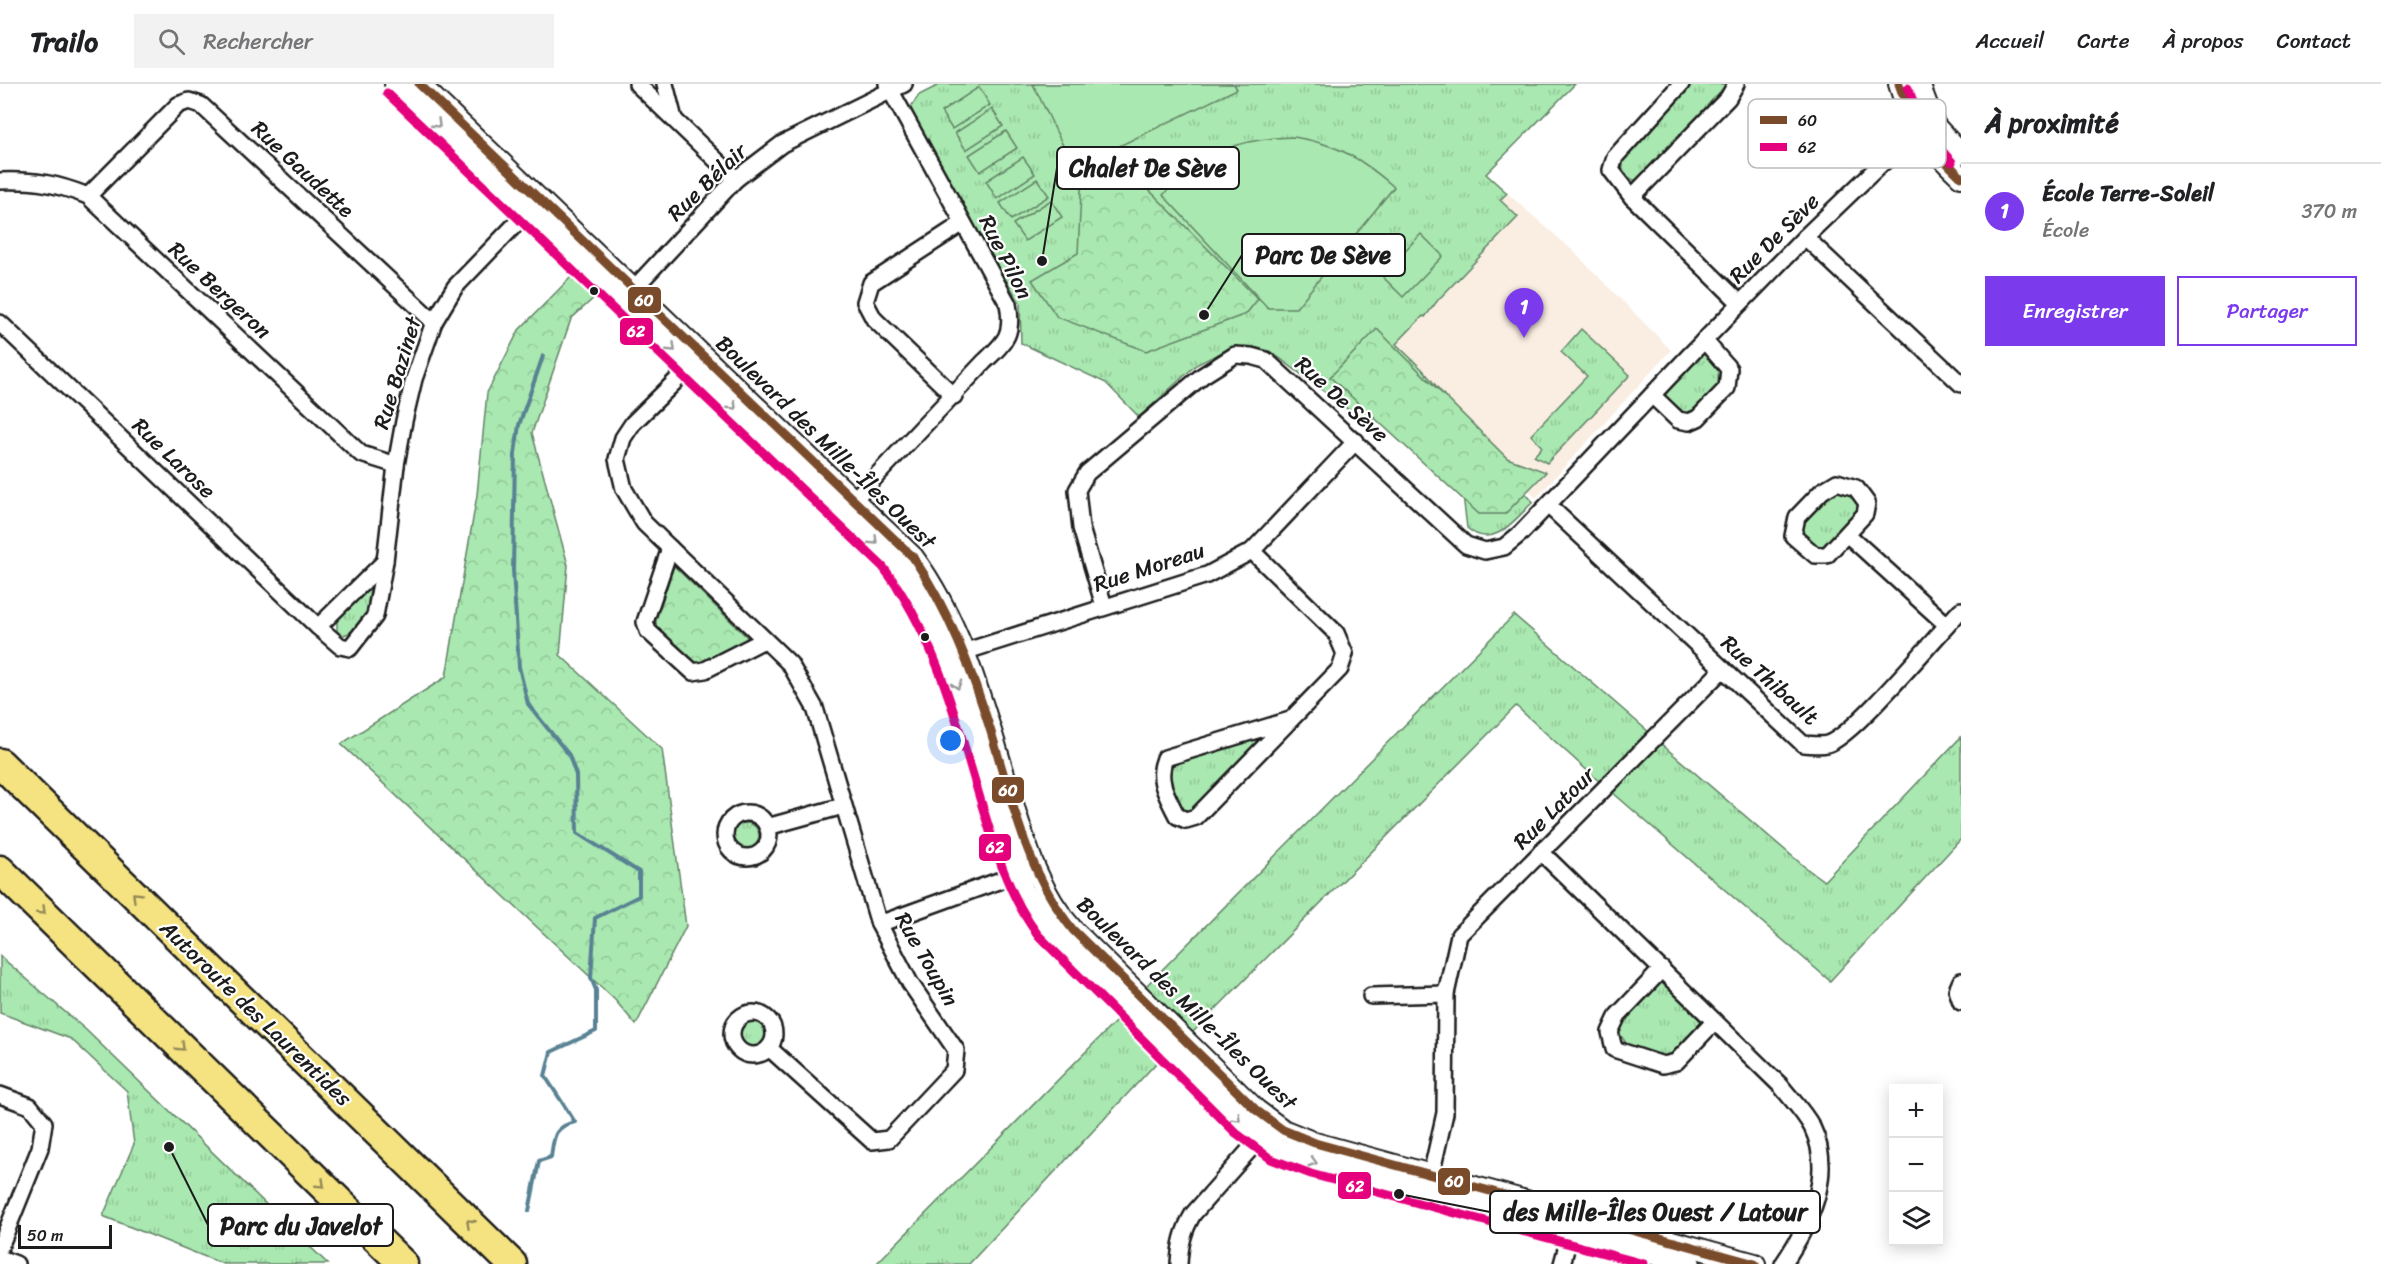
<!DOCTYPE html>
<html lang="fr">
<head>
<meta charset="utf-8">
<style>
  :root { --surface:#fff; --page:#f2f2f2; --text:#202124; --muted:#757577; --line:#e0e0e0; --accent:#7c3aed }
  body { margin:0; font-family:Sriracha,sans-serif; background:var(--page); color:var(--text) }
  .controls { position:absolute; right:18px; bottom:18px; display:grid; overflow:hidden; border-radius:0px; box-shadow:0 3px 15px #0003 }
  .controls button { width:54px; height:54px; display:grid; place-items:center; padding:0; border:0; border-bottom:2px solid var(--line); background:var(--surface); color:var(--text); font:30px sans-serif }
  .scale { position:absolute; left:18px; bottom:15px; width:94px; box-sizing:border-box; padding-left:6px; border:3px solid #1c1c1c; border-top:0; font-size:16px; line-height:21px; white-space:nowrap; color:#1c1c1c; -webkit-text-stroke:4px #fff; paint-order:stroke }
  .you { position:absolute; left:951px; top:657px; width:21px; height:21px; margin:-15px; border:4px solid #fff; border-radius:50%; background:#1a73e8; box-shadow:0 0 0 9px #1a73e833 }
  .badge { display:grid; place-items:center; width:39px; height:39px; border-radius:50%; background:var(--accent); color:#fff; font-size:20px; font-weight:700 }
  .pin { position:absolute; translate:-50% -50px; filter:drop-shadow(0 2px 3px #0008) }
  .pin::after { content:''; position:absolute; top:32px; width:21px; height:18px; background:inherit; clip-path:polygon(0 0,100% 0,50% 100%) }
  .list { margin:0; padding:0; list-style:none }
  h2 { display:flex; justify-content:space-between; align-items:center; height:78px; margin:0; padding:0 24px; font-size:26px }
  h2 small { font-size:20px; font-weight:400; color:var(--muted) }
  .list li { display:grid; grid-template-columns:39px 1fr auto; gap:18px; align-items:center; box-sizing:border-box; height:96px; padding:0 24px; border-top:2px solid var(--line) }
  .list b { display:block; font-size:22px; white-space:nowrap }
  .list p { margin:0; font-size:20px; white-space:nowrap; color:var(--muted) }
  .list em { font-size:20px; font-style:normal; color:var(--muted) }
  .actions { display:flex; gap:12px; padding:18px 24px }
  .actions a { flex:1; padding:14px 0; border:2px solid var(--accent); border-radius:0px; text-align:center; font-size:21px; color:var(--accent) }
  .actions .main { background:var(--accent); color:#fff }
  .icon { flex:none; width:33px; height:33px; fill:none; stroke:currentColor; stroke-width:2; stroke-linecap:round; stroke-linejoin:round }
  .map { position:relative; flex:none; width:1961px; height:1180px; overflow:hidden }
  header { display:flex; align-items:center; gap:36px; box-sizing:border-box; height:84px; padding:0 30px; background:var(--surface); border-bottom:2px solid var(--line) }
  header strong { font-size:28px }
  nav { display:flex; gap:33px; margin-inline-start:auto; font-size:21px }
  .search { width:420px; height:54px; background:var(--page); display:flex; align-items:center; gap:15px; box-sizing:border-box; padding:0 21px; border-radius:0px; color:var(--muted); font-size:22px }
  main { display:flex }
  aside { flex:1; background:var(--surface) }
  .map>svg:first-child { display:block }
  .built { fill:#faeee2 }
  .grass { fill:url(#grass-tufts); stroke:#628266; stroke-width:1.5 }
  .forest { fill:url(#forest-crowns); stroke:#628266; stroke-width:1.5 }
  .garden { fill:#a9e8b0; stroke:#628266; stroke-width:1.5 }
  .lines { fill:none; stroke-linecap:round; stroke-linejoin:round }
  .stream { stroke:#598293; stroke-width:4 }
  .minor-casing { stroke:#1c1c1c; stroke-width:20 }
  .tertiary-casing { stroke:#1c1c1c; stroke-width:24 }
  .motorway-casing { stroke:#1c1c1c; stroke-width:33 }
  .minor { stroke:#fff; stroke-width:15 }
  .tertiary { stroke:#fff; stroke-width:20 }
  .motorway { stroke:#f5e382; stroke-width:28 }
  .bus-1-casing { stroke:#fff; stroke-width:14 }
  .bus-2-casing { stroke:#fff; stroke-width:14 }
  .bus-1 { stroke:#7a4b2a; stroke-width:9 }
  .bus-2 { stroke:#e5007d; stroke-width:9 }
  .oneway { stroke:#999 }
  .oneway2 { stroke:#938954 }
  .bus-dot { fill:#1c1c1c; stroke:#fff; stroke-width:2 }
  .labels { text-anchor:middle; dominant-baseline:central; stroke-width:4.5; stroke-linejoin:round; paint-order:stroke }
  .street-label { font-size:22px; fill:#1c1c1c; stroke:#fff }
  .key { fill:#fff; stroke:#bbb; stroke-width:1.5 }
  .key-label { font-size:16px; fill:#1c1c1c }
  .leader { fill:none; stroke:#1c1c1c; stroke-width:2 }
  .callout-dot { fill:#1c1c1c; stroke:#fff; stroke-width:2 }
  .callout { fill:#fff; stroke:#1c1c1c; stroke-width:2 }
  .callout-label { font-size:24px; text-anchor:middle; font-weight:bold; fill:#1c1c1c }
  .line-badge { stroke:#fff; stroke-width:2 }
  .badge-label { font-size:16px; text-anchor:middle; font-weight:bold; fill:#fff }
</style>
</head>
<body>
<header>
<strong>Trailo</strong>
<div class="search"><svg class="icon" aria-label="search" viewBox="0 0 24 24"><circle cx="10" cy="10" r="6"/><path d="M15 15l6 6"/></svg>Rechercher</div>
<nav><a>Accueil</a><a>Carte</a><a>À propos</a><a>Contact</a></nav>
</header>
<main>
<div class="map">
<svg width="1961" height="1180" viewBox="0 0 1961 1180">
  <defs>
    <pattern id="grass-tufts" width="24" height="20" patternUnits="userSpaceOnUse" patternTransform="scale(1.5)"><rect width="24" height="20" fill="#a9e8b0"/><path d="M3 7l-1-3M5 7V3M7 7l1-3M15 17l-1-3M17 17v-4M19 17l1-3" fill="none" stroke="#91c697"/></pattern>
    <pattern id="forest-crowns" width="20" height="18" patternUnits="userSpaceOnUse" patternTransform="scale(1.5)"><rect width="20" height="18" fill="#a9e8b0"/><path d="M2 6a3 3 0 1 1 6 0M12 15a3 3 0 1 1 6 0" fill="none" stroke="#91c697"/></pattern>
  </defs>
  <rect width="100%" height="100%" fill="#fff"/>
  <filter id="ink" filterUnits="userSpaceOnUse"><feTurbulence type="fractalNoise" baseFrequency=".0167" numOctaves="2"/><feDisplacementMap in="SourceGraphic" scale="12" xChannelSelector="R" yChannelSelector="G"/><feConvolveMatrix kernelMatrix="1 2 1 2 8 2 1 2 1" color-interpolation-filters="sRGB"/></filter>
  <g filter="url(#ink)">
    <polygon class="built" points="1507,109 1571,165 1671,266 1536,414 1378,241"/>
    <g class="grass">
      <path d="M941 0H1575L1486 90 1507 109 1500 116 1518 133 1438 216 1425 233 1423 232 1396 260 1422 285 1533 418C1514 436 1493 467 1467 444L1463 411 1389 338 1354 330 1278 273 1257 264 1232 263 1196 281 1139 333 1106 299 1021 259 1020 219 970 136 910 24 919 11Z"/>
      <polygon points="1692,0 1727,0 1640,96 1633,96 1622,89 1624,74"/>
      <polygon points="1581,245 1630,291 1547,379 1534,372 1542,363 1531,351 1587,292 1561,268"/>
      <polygon points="1704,269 1721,286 1721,298 1691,329 1687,331 1664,311"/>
      <polygon points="1837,398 1867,419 1827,471 1793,452 1797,433"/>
      <path d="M370 507 374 512C369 526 359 546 344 551L337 548V537L364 508Z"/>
      <polygon points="1514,531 1650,649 1601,699 1516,622 1192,949 1145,903"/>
      <polygon points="1290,636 1196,733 1177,732 1165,674"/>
      <polygon points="1961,653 1961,755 1830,897 1612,708 1660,659 1806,784 1824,797"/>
      <circle cx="746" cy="752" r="13"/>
      <polygon points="0,872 86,946 328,1180 223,1180 103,1132 134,1060 127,1007 71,955 0,929"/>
      <polygon points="1660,896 1702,938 1668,973 1628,962 1617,946"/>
      <polygon points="1121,932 1160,975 969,1180 878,1180 877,1179"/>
      <circle cx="754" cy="950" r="14"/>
    </g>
    <g class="forest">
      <polygon points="1082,89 1139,96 1258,215 1246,230 1146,267 1057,233 1032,196 1078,169"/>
      <polygon points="575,189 596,212 571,235 532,349 568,481 560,571 662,665 686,842 636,941 615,916 341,660 446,593 477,411 487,309 519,246"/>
      <polygon points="1377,245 1507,374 1546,388 1505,430 1479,430 1330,293"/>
      <polygon points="674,482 747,553 745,562 704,581 692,580 656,543 656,536"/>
    </g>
    <g class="garden">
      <polygon points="1033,0 1234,0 1237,5 1074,84"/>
      <polygon points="979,3 990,21 952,45 941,28"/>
      <polygon points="992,25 1003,42 966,66 955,49"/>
      <polygon points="1006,47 1017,64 980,88 969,71"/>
      <path d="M1294 53C1337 60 1361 74 1394 103L1296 224H1268L1163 111C1202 69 1236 54 1294 53Z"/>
      <polygon points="1023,73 1035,90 997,115 986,97"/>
      <polygon points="1037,95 1049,112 1011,136 1000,119"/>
      <polygon points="1051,116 1062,133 1025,157 1013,140"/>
      <polygon points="1421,150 1443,172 1403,213 1381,191"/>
    </g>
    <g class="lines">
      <path class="stream" d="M529 1127 539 1077 551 1073C554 1053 553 1043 575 1038L545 992 551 968 596 947V906L591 894 595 834 639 812V788L577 749 576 691 569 671 528 620 519 583 513 486 515 369 519 341 543 272"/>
      <g class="minor-casing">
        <g id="minor">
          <polyline points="637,0 736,95"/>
          <polyline points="665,0 674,35"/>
          <polyline points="1681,0 1615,73 1611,86 1632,113 1740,219"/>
          <path d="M0 97C35 96 55 99 88 112L361 370 396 381"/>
          <polyline points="88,112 178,21 189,17 201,21 434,238"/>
          <polyline points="1632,113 1728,14 1736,0"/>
          <polyline points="1805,153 1961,300"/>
          <polyline points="627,212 736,95 782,60 904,0"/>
          <polyline points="0,239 318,543 340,562 350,564 375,532 385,477 396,381 404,337 414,295 434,238 455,203 536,119"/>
          <polyline points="697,276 633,339 623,354 617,375 624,405 644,439 790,580 815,624 879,840 910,899 956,966 954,986 889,1055 872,1057 769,964"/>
          <polyline points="1652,311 1678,336 1689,338 1698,334 1727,304 1729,285 1704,256"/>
          <polyline points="954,312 874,235 865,218 871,199 963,139"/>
          <polygon points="1837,398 1856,404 1867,419 1865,430 1827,471 1815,471 1793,452 1797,433 1822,407"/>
          <path d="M1549 422 1803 660C1810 660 1820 662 1827 660 1853 653 1936 552 1961 526"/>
          <path d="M847 423 984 278C1005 258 1014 251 1008 220L887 0"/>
          <polyline points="1848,451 1947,541"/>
          <polyline points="670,464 645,538 648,547 693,588 705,586 764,556"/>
          <path d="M1252 467 1336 549 1345 570 1340 585 1196 733 1186 736 1177 732C1167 712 1156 696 1165 674L1290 636"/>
          <polyline points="1104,522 1081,444 1077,406 1087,389 1202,292 1235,271 1251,272 1266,276 1466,461 1485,467 1504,463 1521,449 1689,272 1805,153 1880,81 1910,57 1930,45"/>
          <polyline points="318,543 385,477"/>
          <polyline points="954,571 1207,491 1252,467 1356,357"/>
          <circle cx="747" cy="751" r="22"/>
          <polyline points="767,743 843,722"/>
          <path d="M1541 768 1781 1002C1791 1015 1804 1028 1812 1043 1835 1090 1810 1140 1783 1180"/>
          <polyline points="879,840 1026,787"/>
          <polyline points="1662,885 1618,931 1610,948 1614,965 1663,981 1676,978 1714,938"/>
          <polyline points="1961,897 1957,906 1961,918"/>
          <polyline points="1371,912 1446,910"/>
          <circle cx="753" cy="950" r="21"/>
          <polyline points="0,1011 30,1022 44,1039 40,1064 0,1163"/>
          <polyline points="1429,1100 1445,1029 1446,910 1459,851 1723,585"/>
          <polyline points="0,1174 16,1180"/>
          <path d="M1179 1180C1180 1161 1183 1147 1193 1130L1267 1046"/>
          <polyline points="1562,1180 1573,1139"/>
        </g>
      </g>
      <g class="tertiary-casing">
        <g id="tertiary">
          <polyline points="395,0 855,439 892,475 906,493 939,555 954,592 1010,771 1024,808 1046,843 1244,1041 1277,1065 1315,1079 1690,1180"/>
          <path d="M419 0 913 473C964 542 985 629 1010 710 1025 759 1038 807 1073 846L1256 1026 1283 1046 1315 1059 1755 1180"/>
          <path d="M1899 0C1910 39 1932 66 1961 93"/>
          <polyline points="1919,0 1935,42 1961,70"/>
        </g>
      </g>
      <g class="motorway-casing">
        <g id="motorway">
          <polyline points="0,679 512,1180"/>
          <polyline points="0,786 403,1180"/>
        </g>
      </g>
      <use href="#minor" class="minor"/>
      <use href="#tertiary" class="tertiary"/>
      <use href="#motorway" class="motorway"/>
      <g class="bus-1-casing">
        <g id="bus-1">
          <path d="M419 0 913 473C949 527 972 586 991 648 1012 717 1027 789 1073 846L1256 1026 1283 1046 1315 1059 1755 1180"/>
          <path d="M1899 0C1911 38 1933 66 1961 93"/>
        </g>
      </g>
      <g class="bus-2-casing">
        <g id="bus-2">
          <polyline points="1908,4 1925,48 1952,78"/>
          <path d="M387 9 883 483C938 554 959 647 985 731 998 774 1011 815 1038 851L1236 1049 1271 1075 1311 1090 1644 1180"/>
        </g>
      </g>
      <use href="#bus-1" class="bus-1"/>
      <use href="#bus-2" class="bus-2"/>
    </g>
    <defs><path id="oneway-chevron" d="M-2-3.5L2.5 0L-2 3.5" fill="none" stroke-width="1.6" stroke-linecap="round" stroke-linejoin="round" transform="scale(1.5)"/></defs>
    <g class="oneway">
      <use href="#oneway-chevron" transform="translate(437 40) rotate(44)"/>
      <use href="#oneway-chevron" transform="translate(672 264) rotate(44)"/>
      <use href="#oneway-chevron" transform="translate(733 322) rotate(44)"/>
      <use href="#oneway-chevron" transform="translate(874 457) rotate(44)"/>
      <use href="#oneway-chevron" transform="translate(957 601) rotate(73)"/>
      <use href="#oneway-chevron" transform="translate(1237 1034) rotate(45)"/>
      <use href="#oneway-chevron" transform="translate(1313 1078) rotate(17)"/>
    </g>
    <g class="oneway2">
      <use href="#oneway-chevron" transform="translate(136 812) rotate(-136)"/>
      <use href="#oneway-chevron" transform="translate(42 827) rotate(44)"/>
      <use href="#oneway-chevron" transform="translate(181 963) rotate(44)"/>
      <use href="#oneway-chevron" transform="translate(321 1100) rotate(44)"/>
      <use href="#oneway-chevron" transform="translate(470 1139) rotate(-136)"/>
    </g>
  </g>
  <g class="bus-dot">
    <circle cx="594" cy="207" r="5"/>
    <circle cx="925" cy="553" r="5"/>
  </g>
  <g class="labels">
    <g class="street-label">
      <text transform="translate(303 85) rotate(43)">Rue Gaudette</text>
      <text transform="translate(707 98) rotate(-44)">Rue Bélair</text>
      <text transform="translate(1774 154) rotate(-45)">Rue De Sève</text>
      <text transform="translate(1006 173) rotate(63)">Rue Pilon</text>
      <text transform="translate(220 206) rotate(43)">Rue Bergeron</text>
      <text transform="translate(397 289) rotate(-73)">Rue Bazinet</text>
      <text transform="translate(1342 315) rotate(42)">Rue De Sève</text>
      <text transform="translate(826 358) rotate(44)">Boulevard des Mille-Îles Ouest</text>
      <text transform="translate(174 374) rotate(44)">Rue Larose</text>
      <text transform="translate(1149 483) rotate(-18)">Rue Moreau</text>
      <text transform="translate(1770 596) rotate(42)">Rue Thibault</text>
      <text transform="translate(1554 724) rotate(-45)">Rue Latour</text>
      <text transform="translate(927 875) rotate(60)">Rue Toupin</text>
      <text transform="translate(1187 919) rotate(44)">Boulevard des Mille-Îles Ouest</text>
      <text transform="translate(256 929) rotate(44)">Autoroute des Laurentides</text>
    </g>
  </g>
  <rect x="1748" y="15" width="198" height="69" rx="9" class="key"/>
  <rect x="1760" y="32" width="27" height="8" fill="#7a4b2a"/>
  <rect x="1760" y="59" width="27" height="8" fill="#e5007d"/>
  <g class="key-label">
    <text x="1798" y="42">60</text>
    <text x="1798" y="69">62</text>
  </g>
  <path class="leader" d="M1042 177L1057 84M1204 231L1242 171M1399 1110L1490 1128M169 1063L208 1141"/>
  <g class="callout-dot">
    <circle cx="1042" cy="177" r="6"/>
    <circle cx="1204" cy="231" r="6"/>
    <circle cx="1399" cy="1110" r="6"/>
    <circle cx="169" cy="1063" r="6"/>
  </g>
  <g class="callout">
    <rect x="1057" y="63" width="182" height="42" rx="6"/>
    <rect x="1242" y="150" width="163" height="42" rx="6"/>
    <rect x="1490" y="1107" width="330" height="42" rx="6"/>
    <rect x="208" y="1120" width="185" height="42" rx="6"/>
  </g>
  <g class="callout-label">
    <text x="1148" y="92">Chalet De Sève</text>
    <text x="1323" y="179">Parc De Sève</text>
    <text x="1655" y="1136">des Mille-Îles Ouest / Latour</text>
    <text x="301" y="1150">Parc du Javelot</text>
  </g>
  <g class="line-badge">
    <rect x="627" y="202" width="35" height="28" rx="6" fill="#7a4b2a"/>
    <rect x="619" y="233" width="35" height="29" rx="6" fill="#e5007d"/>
    <rect x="991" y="692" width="34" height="28" rx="6" fill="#7a4b2a"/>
    <rect x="978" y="749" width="34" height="29" rx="6" fill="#e5007d"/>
    <rect x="1437" y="1083" width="34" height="29" rx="6" fill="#7a4b2a"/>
    <rect x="1337" y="1087" width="35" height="29" rx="6" fill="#e5007d"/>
  </g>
  <g class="badge-label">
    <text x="644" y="222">60</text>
    <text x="636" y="253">62</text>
    <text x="1008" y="712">60</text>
    <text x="995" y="769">62</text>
    <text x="1454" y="1103">60</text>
    <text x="1355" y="1108">62</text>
  </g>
</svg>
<div class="controls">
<button>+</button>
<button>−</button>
<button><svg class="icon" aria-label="layers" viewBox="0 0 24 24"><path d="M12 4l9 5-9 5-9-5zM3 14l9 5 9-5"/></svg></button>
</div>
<div class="scale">50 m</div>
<div class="you"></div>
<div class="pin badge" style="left:1524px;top:254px">1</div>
</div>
<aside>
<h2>À proximité<small></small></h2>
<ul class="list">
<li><span class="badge">1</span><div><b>École Terre-Soleil</b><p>École</p></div><em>370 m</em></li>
</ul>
<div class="actions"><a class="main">Enregistrer</a><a>Partager</a></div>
</aside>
</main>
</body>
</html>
